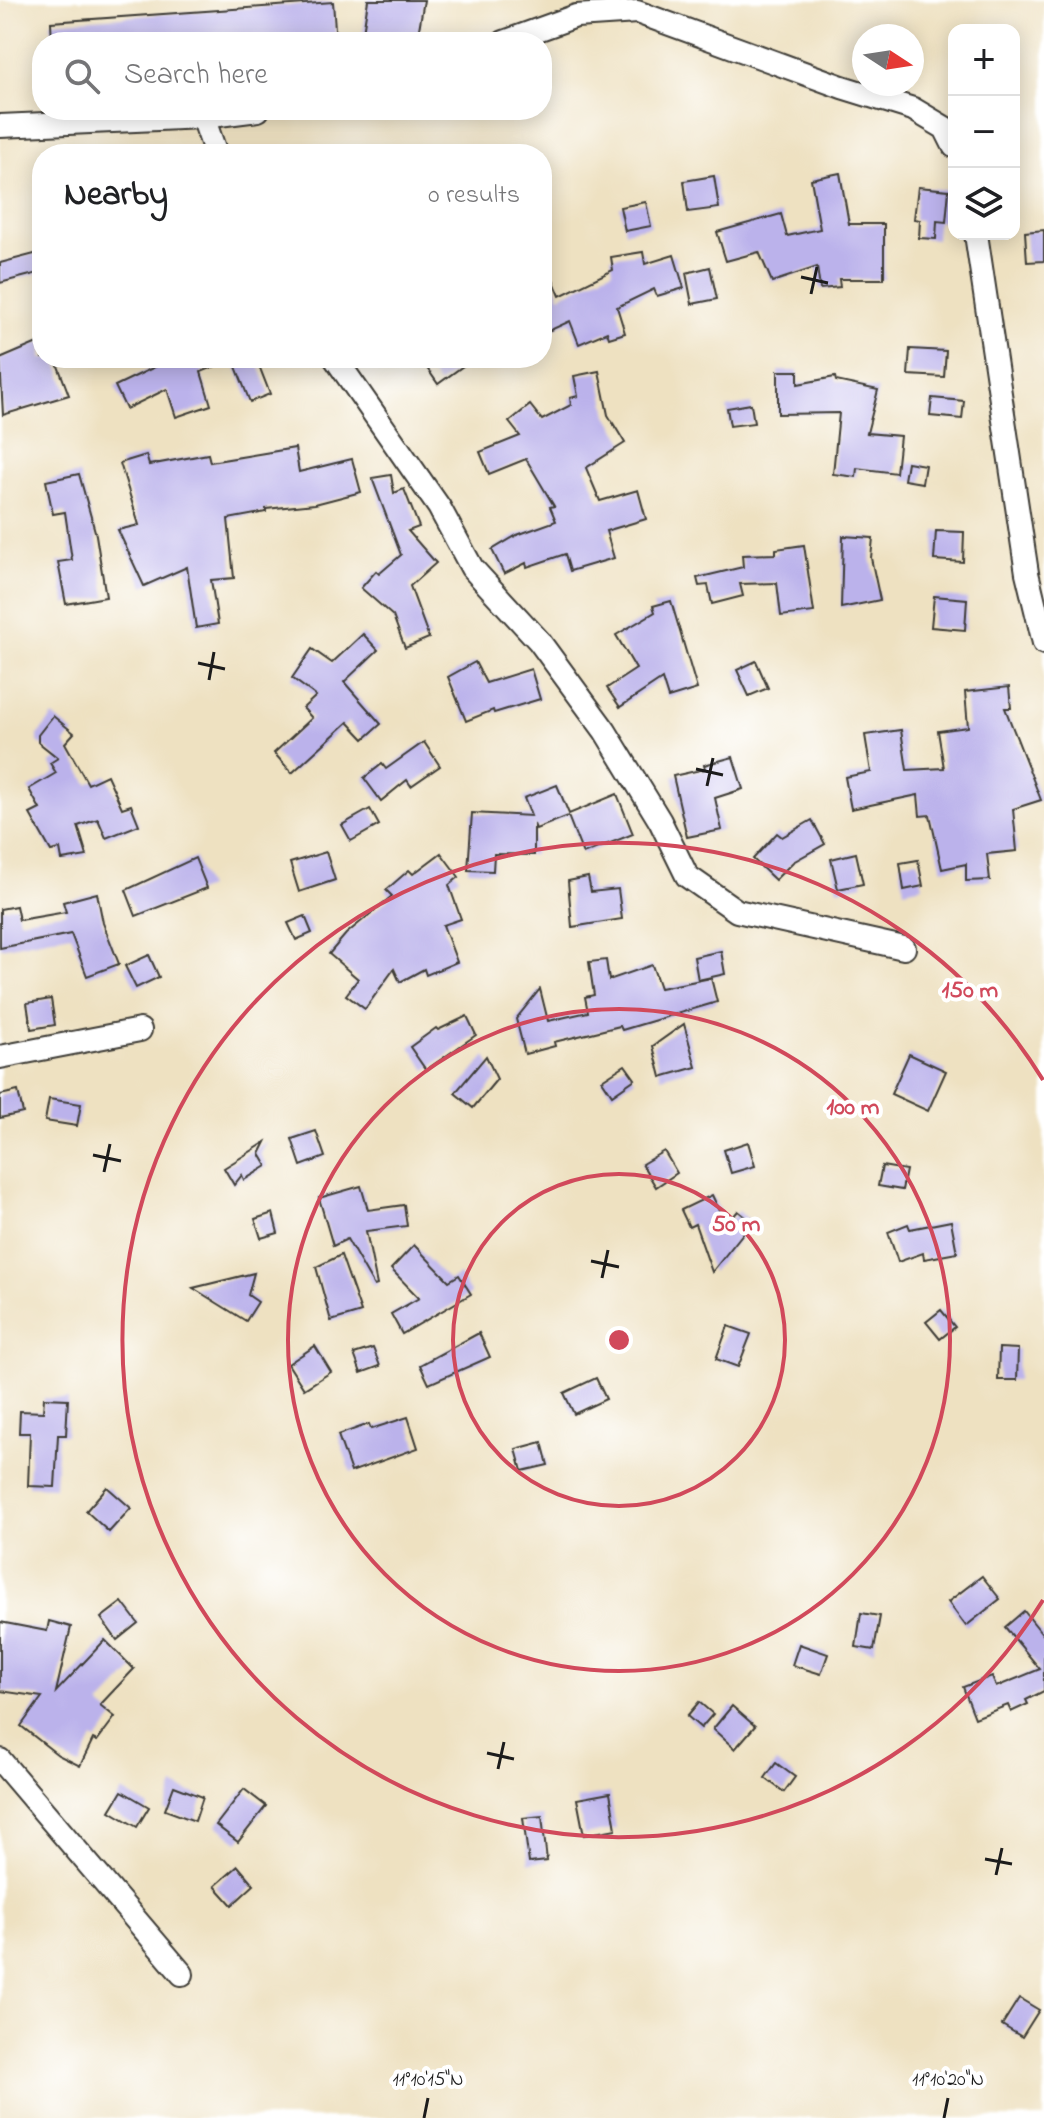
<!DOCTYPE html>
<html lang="en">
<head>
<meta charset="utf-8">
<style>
  :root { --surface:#fff; --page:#f2f2f2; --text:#202124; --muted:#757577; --line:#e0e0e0 }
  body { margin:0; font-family:"Indie Flower",sans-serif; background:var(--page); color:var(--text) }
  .controls { position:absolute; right:24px; top:24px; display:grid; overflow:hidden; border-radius:16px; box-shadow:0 4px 20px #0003 }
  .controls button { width:72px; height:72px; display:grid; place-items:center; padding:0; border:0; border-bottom:2px solid var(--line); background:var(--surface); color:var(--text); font:40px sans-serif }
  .compass { position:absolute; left:852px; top:24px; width:72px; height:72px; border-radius:50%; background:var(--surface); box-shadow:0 4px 20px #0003; rotate:102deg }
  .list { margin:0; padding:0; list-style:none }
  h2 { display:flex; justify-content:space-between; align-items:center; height:104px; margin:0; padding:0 32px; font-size:34px }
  h2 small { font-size:26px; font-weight:400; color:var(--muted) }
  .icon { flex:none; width:44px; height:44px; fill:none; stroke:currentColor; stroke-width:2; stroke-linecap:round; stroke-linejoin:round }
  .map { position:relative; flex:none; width:1044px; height:2118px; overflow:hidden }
  .search { position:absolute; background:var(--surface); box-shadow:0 4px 20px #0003; left:32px; top:32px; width:520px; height:88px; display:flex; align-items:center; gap:20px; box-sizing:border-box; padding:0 28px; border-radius:32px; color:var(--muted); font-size:30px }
  .panel { position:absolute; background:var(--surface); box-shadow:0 4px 20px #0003; left:32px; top:144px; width:520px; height:224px; border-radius:32px }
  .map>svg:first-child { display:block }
  .building { fill:#bbb2eb }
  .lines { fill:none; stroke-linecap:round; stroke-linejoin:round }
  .street-casing { stroke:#3c3a35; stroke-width:26 }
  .street { stroke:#fff; stroke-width:22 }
  .ticks { fill:none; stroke:#1c1c1c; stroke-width:3 }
  .ring { fill:none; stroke:#d1495b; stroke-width:4 }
  .ticks-label { font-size:20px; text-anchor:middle; fill:#1c1c1c; stroke:#fff; stroke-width:8; stroke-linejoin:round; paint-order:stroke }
  .centre { fill:#d1495b; stroke:#fff; stroke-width:4 }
  .ring-label { font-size:24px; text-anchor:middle; font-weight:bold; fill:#d1495b; stroke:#fff; stroke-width:8; stroke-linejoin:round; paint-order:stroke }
</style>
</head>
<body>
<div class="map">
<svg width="1044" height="2118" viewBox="0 0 1044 2118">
  <rect width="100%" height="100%" fill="#fff"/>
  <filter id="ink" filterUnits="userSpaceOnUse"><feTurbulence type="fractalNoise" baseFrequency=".0125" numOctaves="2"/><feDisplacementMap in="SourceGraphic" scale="16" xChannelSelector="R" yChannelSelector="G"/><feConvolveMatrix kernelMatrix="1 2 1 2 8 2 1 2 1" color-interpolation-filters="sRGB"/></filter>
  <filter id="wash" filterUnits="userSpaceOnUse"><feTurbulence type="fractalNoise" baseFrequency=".006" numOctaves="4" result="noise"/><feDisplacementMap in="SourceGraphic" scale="32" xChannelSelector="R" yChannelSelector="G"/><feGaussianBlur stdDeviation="1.8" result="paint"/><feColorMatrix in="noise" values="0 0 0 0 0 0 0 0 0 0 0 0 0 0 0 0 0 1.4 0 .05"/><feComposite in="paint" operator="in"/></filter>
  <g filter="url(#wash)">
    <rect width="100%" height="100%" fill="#eee1c1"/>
    <g id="blocks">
      <g class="building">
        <polygon points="368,0 424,0 417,41 363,33"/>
        <polygon points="333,2 336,42 52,42 51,22"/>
        <polygon points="840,173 849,224 884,224 884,279 839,279 840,287 820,289 817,267 772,282 759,252 726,261 717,232 781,214 787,236 820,229 811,179"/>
        <polygon points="714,176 719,208 688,212 684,181"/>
        <polygon points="918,187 949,190 946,222 937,221 936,239 919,238 920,220 914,219"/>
        <polygon points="646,202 651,226 625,231 620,207"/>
        <polygon points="1044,230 1044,261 1027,262 1025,232"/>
        <polygon points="42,252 42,272 0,283 0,263"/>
        <polygon points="643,252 645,264 674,255 684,288 657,296 654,289 617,307 625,333 609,338 607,332 579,344 570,321 542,334 542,253 560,296 613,270 611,257"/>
        <polygon points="710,267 717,299 692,304 686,273"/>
        <polygon points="42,341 42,358 55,358 69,395 3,415 0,359"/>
        <polygon points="910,349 946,351 944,377 908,375"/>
        <polygon points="156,358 256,358 270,394 250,402 233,359 201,372 211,405 176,417 167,389 126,409 115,386 159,365"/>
        <polygon points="420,358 474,358 438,384"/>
        <polygon points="599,371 608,415 625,443 586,468 600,501 638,490 646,519 606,531 614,558 570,571 565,554 527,567 526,563 504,574 492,550 517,535 556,521 550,507 554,506 526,459 489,474 480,452 520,436 509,422 530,405 542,420 571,405 570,398 578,396 574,376"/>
        <polygon points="778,371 798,371 798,384 835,377 836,381 878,390 867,433 900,436 896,473 857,468 856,477 833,474 839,413 778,414"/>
        <polygon points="932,398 964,401 962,419 930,416"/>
        <polygon points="751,404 754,423 730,426 727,408"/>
        <polygon points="295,448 299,472 352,459 361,492 315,504 266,509 266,512 228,519 234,578 211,580 218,624 196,628 187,567 144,586 118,530 139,525 120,463 146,455 149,465 208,454 210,462"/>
        <polygon points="907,462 925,465 922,483 904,480"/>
        <polygon points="79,474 96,535 106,597 66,604 58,562 72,560 65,512 53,514 46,481"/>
        <polygon points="391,475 394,493 404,489 419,527 408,531 436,563 410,586 429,638 405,648 393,616 361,588 376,571 379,574 401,555 372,478"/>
        <polygon points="936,531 964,532 963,562 934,560"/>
        <polygon points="843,536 873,538 871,558 880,600 841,608"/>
        <polygon points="804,545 814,612 781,616 777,583 740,584 743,596 712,604 708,585 699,586 697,578 743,567 742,555 776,554 776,549"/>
        <polygon points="934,596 967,599 965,630 931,627"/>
        <polygon points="671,601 697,689 668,698 662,679 620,707 607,688 636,669 616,635 655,612 653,606"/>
        <polygon points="363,634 378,650 344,682 381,724 364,739 348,722 292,773 274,753 312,718 303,708 316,696 292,678 312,649 332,663"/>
        <polygon points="756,661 768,688 749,696 737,670"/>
        <polygon points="475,662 486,683 531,669 540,699 494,713 493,710 466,721 448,677"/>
        <polygon points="1009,687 1011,708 1005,708 1041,800 1013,809 1017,851 987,854 990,880 966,881 966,864 942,869 930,815 920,816 918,795 851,809 845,777 871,772 865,735 901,730 907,770 944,768 938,731 968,727 965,692"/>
        <polygon points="53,716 74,733 65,743 88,784 107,775 122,808 131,805 139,825 106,838 98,819 78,826 87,856 62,860 60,849 51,851 30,814 40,809 29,789 56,773 50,763 58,758 38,742 38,735"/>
        <polygon points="424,742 440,766 411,786 407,780 381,801 364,778 382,764 386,769"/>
        <polygon points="733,757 743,789 715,798 722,830 687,837 673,776 705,769 704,765"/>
        <polygon points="557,785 569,814 617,794 633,834 583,854 568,816 536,829 534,824 534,855 494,854 493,871 468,870 472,813 531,816 524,798"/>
        <polygon points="370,809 379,825 351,841 342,825"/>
        <polygon points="812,820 825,844 793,862 775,880 753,859 777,833 782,837"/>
        <polygon points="326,852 335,880 299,892 290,863"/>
        <polygon points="441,853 459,877 449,885 461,919 443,925 457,962 426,975 424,969 400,982 394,969 365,1009 346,995 358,979 329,954 346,934 392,896 386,890 409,870 413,874"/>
        <polygon points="856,853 863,884 838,889 831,859"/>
        <polygon points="195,858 207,888 136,916 126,890"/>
        <polygon points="918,860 923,886 904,890 900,863"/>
        <polygon points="588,877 591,892 618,889 622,919 572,927 568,881"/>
        <polygon points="97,893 103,923 119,964 87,976 71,934 0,948 0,909 16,906 19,920 66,912 63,902"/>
        <polygon points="305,916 312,933 296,940 288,923"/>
        <polygon points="721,951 725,974 698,980 694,957"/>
        <polygon points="149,955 159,977 136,988 125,966"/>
        <polygon points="606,960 609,980 652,965 660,988 711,978 717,1002 622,1030 620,1026 554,1042 555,1046 525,1054 516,1019 540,989 548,1021 588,1012 585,997 594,995 589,962"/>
        <polygon points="51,999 55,1025 31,1029 27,1003"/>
        <polygon points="467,1016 476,1035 426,1070 410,1047 436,1028 438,1030"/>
        <polygon points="684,1024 696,1067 661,1077 653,1046"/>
        <polygon points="909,1054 946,1071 928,1111 891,1094"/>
        <polygon points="486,1056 497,1079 473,1108 455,1093"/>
        <polygon points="625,1065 635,1079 612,1095 602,1080"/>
        <polygon points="18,1091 23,1113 0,1118 0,1095"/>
        <polygon points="49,1099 81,1104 77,1126 45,1121"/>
        <polygon points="316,1131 325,1157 301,1166 292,1139"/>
        <polygon points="266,1142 260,1154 267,1166 244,1180 242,1175 234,1185 224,1168"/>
        <polygon points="748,1142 755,1166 731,1173 724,1150"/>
        <polygon points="664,1151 677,1173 656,1187 642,1164"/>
        <polygon points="882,1166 906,1170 902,1190 878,1186"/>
        <polygon points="361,1186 368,1210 404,1205 407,1226 366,1231 377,1285 374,1286 347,1239 333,1246 319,1198"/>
        <polygon points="712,1195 726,1225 738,1211 752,1222 712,1272 695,1224 689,1227 681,1210"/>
        <polygon points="273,1213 278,1233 261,1238 255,1219"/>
        <polygon points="951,1221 957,1253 924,1259 923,1253 898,1262 888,1232 908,1224 910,1229"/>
        <polygon points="414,1245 449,1281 459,1275 471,1294 402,1334 391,1314 419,1298 391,1269"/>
        <polygon points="341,1255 361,1312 331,1321 316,1267"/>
        <polygon points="254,1273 248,1295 258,1302 246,1321 193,1288"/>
        <polygon points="941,1310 955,1327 940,1339 926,1322"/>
        <polygon points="728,1326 751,1334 738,1367 716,1359"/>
        <polygon points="479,1333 490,1357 429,1384 420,1365"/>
        <polygon points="315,1346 331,1372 304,1389 288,1364"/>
        <polygon points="373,1348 380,1366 361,1373 354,1354"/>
        <polygon points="999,1348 1018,1349 1017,1380 998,1380"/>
        <polygon points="596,1378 606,1399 574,1414 564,1393"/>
        <polygon points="44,1398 68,1399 66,1435 58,1435 55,1487 28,1486 30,1433 19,1433 20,1411 43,1412"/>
        <polygon points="408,1417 418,1448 351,1472 338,1435 369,1424 371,1429"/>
        <polygon points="542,1442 548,1465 522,1471 516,1449"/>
        <polygon points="107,1487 131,1508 109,1532 86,1511"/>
        <polygon points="982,1576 1000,1599 966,1626 948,1602"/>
        <polygon points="122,1602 138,1623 117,1640 101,1618"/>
        <polygon points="1024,1611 1044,1636 1044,1691 1026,1700 1028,1704 1011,1712 1008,1705 975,1718 963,1687 992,1676 996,1687 1040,1669 1005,1627"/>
        <polygon points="861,1613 880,1616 874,1650 856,1647"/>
        <polygon points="49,1621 71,1627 56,1692 105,1640 134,1669 100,1705 115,1717 97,1741 93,1739 80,1766 58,1755 21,1726 42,1697 0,1691 0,1622 47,1631"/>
        <polygon points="799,1644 828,1654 821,1674 792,1665"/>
        <polygon points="699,1702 713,1714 701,1728 687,1716"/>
        <polygon points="732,1706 755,1726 735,1749 713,1729"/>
        <polygon points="776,1763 795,1777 784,1792 765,1778"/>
        <polygon points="174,1786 203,1797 195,1821 165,1810"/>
        <polygon points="244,1789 266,1806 238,1842 216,1825"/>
        <polygon points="122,1791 149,1807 137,1827 110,1811"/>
        <polygon points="610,1793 616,1829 584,1835 577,1799"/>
        <polygon points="542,1816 547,1861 529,1863 523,1818"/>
        <polygon points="238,1866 254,1885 232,1905 215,1886"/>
        <polygon points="1019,1998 1039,2010 1022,2037 1002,2025"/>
      </g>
    </g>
  </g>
  <g filter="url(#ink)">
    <use href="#blocks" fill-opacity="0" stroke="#3c3a35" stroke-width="2"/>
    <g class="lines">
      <g class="street-casing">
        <g id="street">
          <polyline points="504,42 576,16 637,12 842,87 913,109 945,128 954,146"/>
          <polyline points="203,117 216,154"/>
          <polyline points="0,126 203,117 258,110"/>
          <polyline points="976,234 1027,573 1044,643"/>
          <polyline points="335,358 439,507 472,568 539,641 605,731 660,821 687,876 737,911 904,948"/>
          <polyline points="0,1057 140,1030"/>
          <polyline points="0,1760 182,1974"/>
        </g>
      </g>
      <use href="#street" class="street"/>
    </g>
  </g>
  <path class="ticks" d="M801 277 828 283M811 294 817 267M198 663 225 669M209 680 214 652M696 769 723 775M707 786 713 758M93 1155 121 1161M104 1172 110 1144M591 1261 619 1267M602 1278 608 1250M487 1753 514 1759M498 1769 504 1742M985 1859 1012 1864M996 1875 1002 1848M424 2118 428 2098M944 2118 948 2098"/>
  <g class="ring">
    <circle cx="619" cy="1340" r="166"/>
    <circle cx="619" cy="1340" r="331"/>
    <path d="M1043 1600A497 497 0 1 1 1043 1080"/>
  </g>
  <g class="ticks-label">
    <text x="428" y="2085">11°10'15"N</text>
    <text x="948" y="2085">11°10'20"N</text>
  </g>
  <circle cx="619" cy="1340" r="12" class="centre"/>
  <g class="ring-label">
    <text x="970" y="997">150 m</text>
    <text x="853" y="1114">100 m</text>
    <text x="736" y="1231">50 m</text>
  </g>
</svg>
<div class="controls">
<button>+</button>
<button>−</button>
<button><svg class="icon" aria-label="layers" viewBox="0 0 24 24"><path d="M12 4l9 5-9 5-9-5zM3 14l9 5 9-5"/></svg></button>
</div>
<svg class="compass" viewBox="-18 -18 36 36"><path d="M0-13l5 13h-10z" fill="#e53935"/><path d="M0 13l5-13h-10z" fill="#757577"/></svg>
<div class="search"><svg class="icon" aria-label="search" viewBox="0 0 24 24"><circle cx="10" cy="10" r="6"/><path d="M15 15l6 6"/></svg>Search here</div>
<section class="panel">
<h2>Nearby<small>0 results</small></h2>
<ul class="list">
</ul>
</section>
</div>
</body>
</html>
